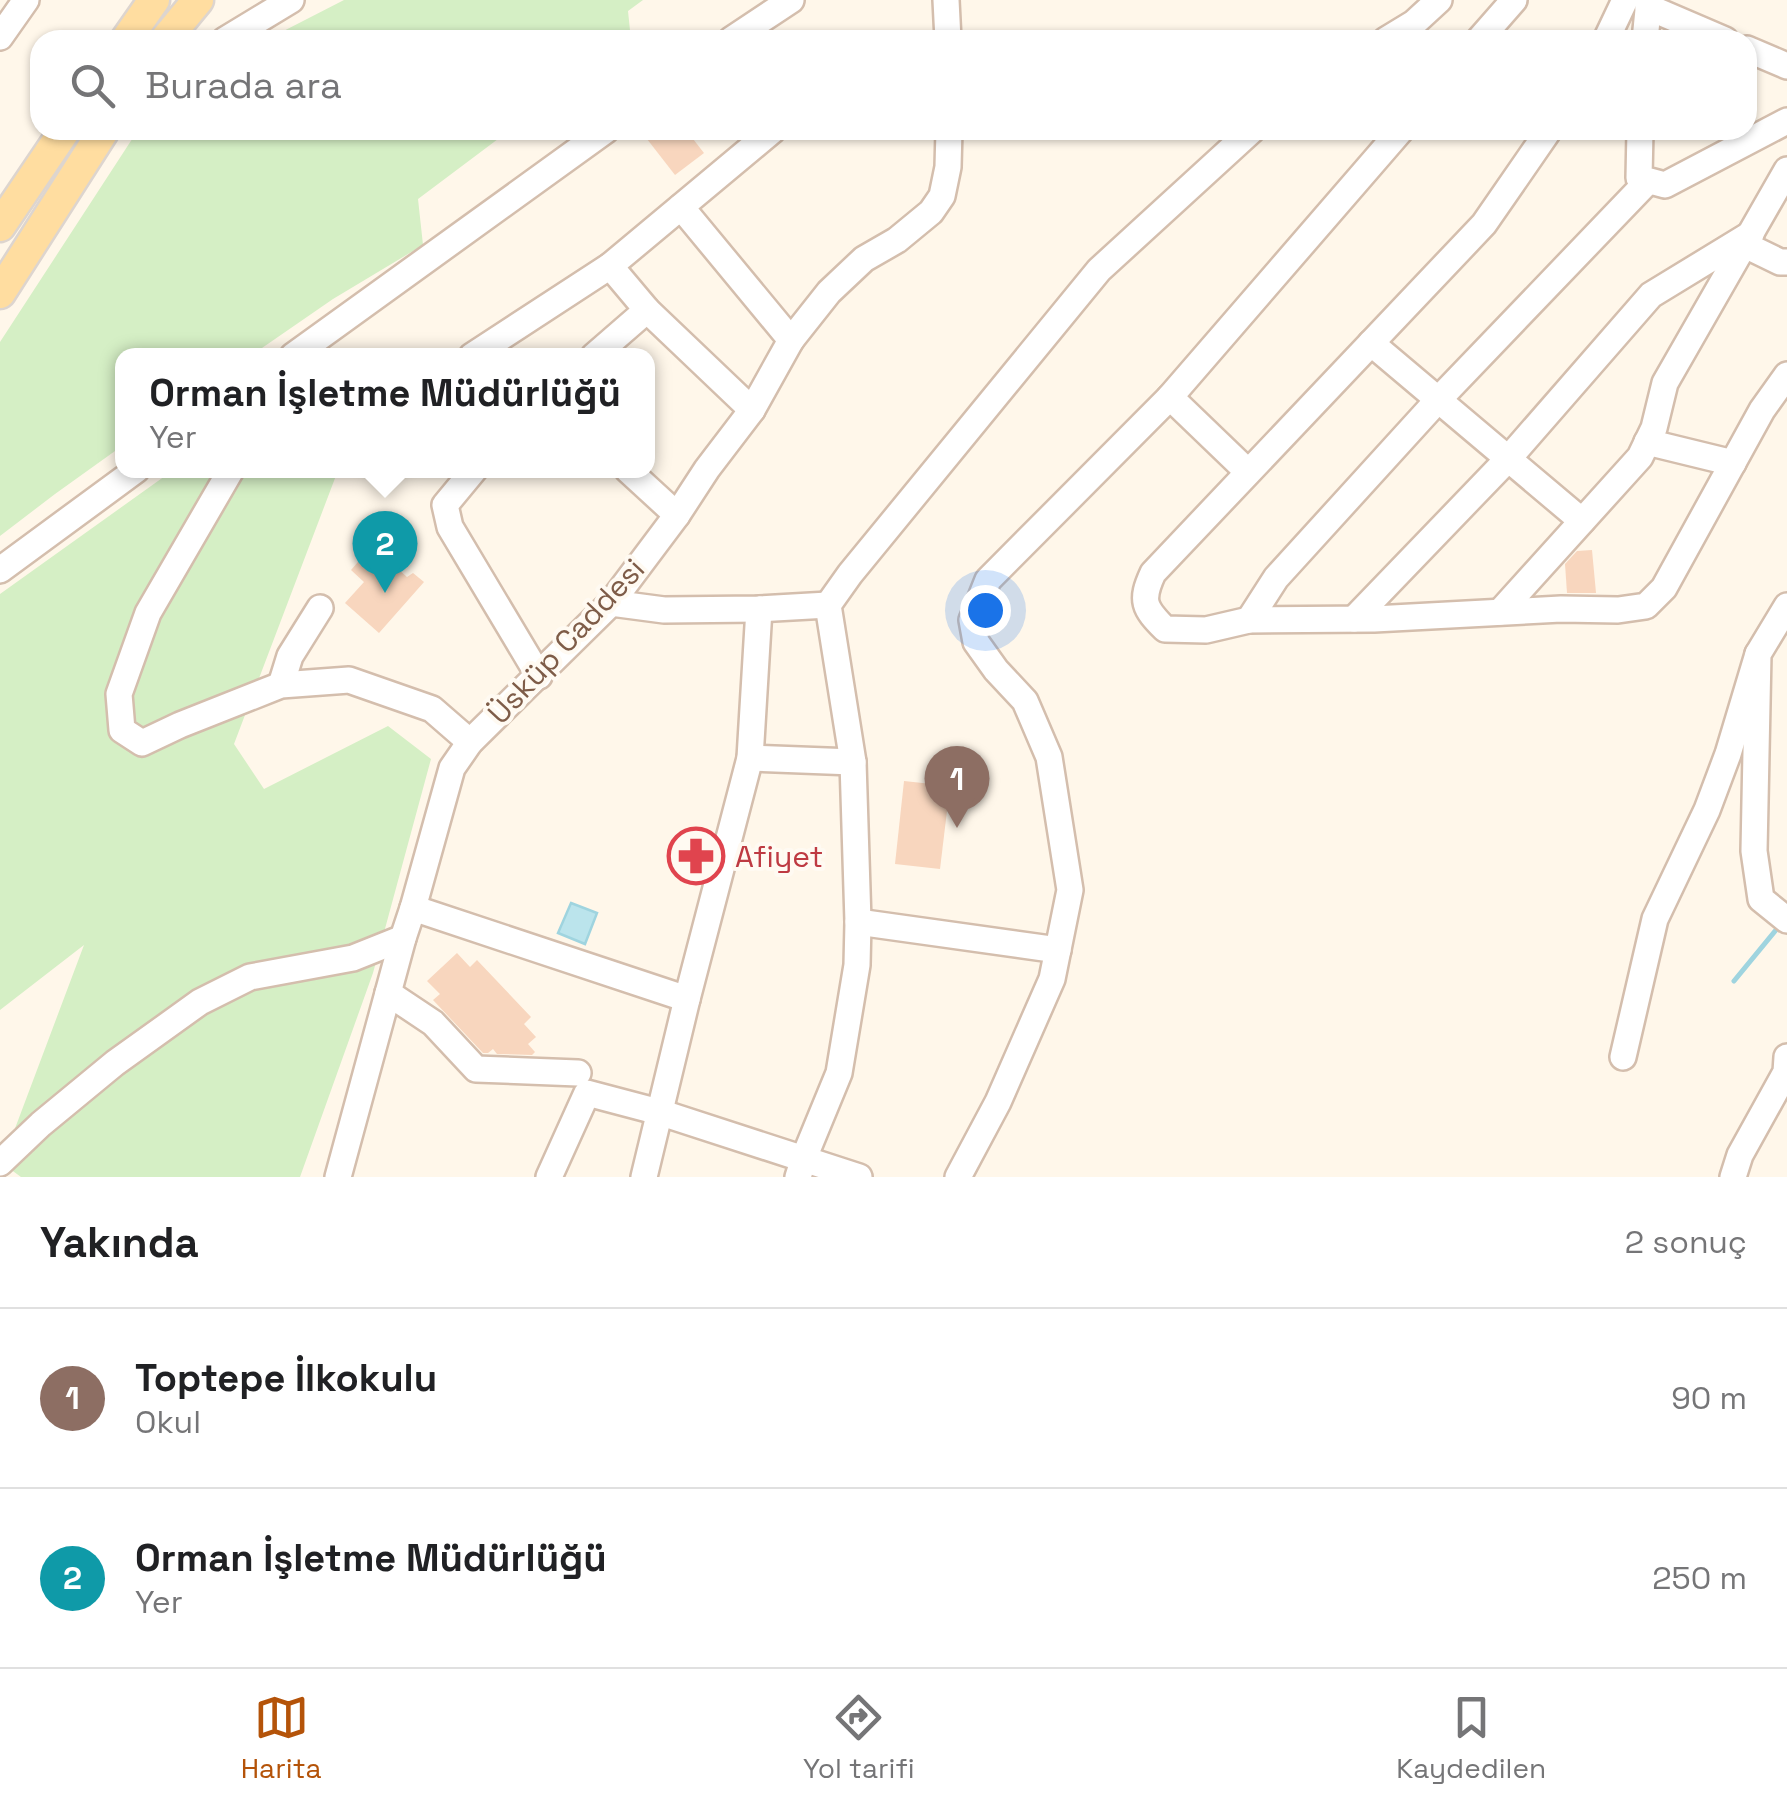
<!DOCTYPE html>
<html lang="tr">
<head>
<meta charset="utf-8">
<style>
  :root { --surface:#fff; --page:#f2f2f2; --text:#202124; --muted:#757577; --line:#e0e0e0; --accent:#b45309 }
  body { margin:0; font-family:"Space Grotesk",sans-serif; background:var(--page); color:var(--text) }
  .you { position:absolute; left:985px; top:610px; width:35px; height:35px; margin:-25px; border:8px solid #fff; border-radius:50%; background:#1a73e8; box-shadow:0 0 0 15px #1a73e833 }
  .badge { display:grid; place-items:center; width:65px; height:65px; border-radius:50%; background:var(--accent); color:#fff; font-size:32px; font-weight:700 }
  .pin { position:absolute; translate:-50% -82px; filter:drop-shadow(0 2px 5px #0008) }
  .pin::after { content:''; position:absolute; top:52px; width:35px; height:30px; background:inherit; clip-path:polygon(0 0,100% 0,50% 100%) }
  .popup { position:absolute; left:115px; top:348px; width:540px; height:130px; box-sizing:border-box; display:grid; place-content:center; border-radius:20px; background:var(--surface); filter:drop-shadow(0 2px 8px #0005); font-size:32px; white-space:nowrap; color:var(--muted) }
  .popup b { font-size:38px; color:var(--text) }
  .popup::after { content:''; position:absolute; left:50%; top:100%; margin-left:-20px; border:20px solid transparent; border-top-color:var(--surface) }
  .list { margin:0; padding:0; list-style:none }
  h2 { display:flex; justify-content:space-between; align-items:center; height:130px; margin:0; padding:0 40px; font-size:42px }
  h2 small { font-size:32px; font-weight:400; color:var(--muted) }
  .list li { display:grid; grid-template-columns:65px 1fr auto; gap:30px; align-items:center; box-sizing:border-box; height:180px; padding:0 40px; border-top:2px solid var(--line) }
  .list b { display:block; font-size:38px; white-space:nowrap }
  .list p { margin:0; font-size:32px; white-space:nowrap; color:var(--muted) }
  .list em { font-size:32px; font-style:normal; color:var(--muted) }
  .icon { flex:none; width:55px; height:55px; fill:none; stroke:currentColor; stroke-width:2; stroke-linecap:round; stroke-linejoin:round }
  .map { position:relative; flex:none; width:1787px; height:1177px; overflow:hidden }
  .search { position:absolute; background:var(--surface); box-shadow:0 2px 8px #0004; left:30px; right:30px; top:30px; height:110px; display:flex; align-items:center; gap:25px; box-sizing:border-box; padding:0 35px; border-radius:30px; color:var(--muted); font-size:38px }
  .sheet { height:490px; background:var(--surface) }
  nav { display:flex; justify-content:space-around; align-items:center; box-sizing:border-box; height:140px; border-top:2px solid var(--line); background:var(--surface); font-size:28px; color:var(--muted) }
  nav a { display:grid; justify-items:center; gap:5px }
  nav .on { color:var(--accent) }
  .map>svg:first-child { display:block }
  .green { fill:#d5efc5 }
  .water { fill:#bbe4ec; stroke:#9fd4df; stroke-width:2.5 }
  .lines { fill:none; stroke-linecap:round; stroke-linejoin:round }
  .stream { stroke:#9fd4df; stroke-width:5 }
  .building { fill:#f8d6be }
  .minor-casing { stroke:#d4bead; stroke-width:30 }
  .major-casing { stroke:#ddd5cf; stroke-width:35 }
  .minor { stroke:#fff; stroke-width:25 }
  .major { stroke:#ffdda0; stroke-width:30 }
  .labels { text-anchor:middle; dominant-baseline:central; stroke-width:8; stroke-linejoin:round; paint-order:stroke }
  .street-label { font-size:30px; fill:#7e5c48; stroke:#fffaf2 }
  .health-label { font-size:30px; fill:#be3a42; stroke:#fffaf2; text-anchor:start }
</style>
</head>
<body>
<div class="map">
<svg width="1787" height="1177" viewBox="0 0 1787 1177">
  <rect width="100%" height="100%" fill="#fff7ea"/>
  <g class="green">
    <polygon points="344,0 643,0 628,11 631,40 266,40"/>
    <polygon points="138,130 510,130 418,199 423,245 333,299 252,355 122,356 122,446 55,494 0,536 0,342"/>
    <polygon points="321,470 337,473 234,744 264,789 388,726 431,759 373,973 300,1177 21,1177 2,1163 84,945 0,1010 0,594 172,471"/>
  </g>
  <polygon class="water" points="571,903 597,913 585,944 558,933"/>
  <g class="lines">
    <polyline class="stream" points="1734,981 1780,925"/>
  </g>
  <g class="building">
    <polygon points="640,130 686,130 704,153 675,175"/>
    <polygon points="372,546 407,577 413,573 424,582 379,633 345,603 364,582 351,570"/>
    <polygon points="1592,550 1596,593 1567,593 1565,564 1577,551"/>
    <polygon points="904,781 950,786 940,869 895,864"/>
    <polygon points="457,953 470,967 477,960 531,1017 524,1024 536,1037 528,1044 535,1052 532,1055 497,1054 493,1049 488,1053 483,1053 433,1000 440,994 427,981"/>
  </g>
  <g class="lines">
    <g class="minor-casing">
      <g id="minor">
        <polyline points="946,0 948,40"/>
        <polyline points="1648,7 1725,40"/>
        <polyline points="0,37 26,0"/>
        <polyline points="225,40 291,0"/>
        <polyline points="731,40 791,0"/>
        <polyline points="1386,40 1414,23 1439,0"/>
        <polyline points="1479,40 1514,0"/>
        <polyline points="1606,40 1625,0"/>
        <polyline points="1645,40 1649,0"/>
        <polyline points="1747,49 1787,66"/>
        <path d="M1549 130 1484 224 1153 573C1140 601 1144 608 1165 629L1206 630 1249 620 1374 619 1561 609 1618 610 1646 606 1664 588 1762 410 1787 375"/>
        <polyline points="1640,130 1639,178 1665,185 1787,121"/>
        <polyline points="681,207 791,340"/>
        <polyline points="1745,245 1780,262 1787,262"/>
        <polyline points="610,266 647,310 752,410"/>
        <polyline points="1371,343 1582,521"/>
        <polyline points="293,356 606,130"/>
        <polyline points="472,356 610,266 773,130"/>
        <polyline points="594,356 647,310"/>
        <polyline points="1170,397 1248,472"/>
        <polyline points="1647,442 1733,463"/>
        <polyline points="231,470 148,613 119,694 122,730 142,743 180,725 281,685 349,680 432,709 470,742"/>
        <polyline points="474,470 445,505 450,527 539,676"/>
        <polyline points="628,470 677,515"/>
        <polyline points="0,570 136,470"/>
        <polyline points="611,603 664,610 759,609 828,605"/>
        <polyline points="1787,606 1758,654 1754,851 1761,899 1787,920"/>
        <polyline points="1500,612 1640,457 1654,428 1665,383 1787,170"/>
        <polyline points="1354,619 1508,459 1651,295 1751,234"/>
        <polyline points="1249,620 1276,578 1438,400 1648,181"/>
        <polyline points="281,685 290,656 320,608"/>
        <polyline points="750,758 853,762"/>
        <polyline points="413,908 687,999"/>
        <polyline points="858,922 1058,950"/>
        <polyline points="388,993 433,1023 476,1069 578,1073"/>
        <polyline points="1623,1057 1655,919 1707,810 1728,754 1758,654"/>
        <polyline points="0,1163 41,1124 115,1063 200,1002 250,977 353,958 403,938"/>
        <polyline points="338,1177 403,938 413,908 452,768 470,742 611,603 677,515 707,469 752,410 791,340 829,292 864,259 897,240 931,212 942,196 948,167 949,130"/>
        <polyline points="549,1177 587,1093 659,1112 859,1177"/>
        <polyline points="644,1177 687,999 750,758 759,609"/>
        <polyline points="798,1177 804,1158 839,1073 857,965 858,922 853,762 828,605 850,574 1099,270 1252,130"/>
        <polyline points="958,1177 998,1102 1052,979 1070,890 1049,757 1025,701 996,670 976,642 972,620 988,580 1170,397 1401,130"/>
        <polyline points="1733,1177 1740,1155 1786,1072 1787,1057"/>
      </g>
    </g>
    <g class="major-casing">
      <g id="major">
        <polyline points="126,40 154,0"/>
        <polyline points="165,40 198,0"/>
        <polyline points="0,226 65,130"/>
        <polyline points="0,293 104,130"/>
      </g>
    </g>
    <use href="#minor" class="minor"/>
    <use href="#major" class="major"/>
  </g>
  <defs>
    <g id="pharmacy-ring" transform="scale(2.875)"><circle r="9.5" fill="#fffaf2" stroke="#e0444e" stroke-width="1.5"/><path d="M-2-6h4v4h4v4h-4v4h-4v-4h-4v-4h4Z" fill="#e0444e"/></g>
  </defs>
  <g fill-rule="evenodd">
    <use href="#pharmacy-ring" x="696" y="856"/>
  </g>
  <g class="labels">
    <g class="street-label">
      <text transform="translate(566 641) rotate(-47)">Üsküp Caddesi</text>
    </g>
    <g class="health-label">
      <text x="735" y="856">Afiyet</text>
    </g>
  </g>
</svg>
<div class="you"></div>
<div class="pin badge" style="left:957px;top:828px;background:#8d6e63">1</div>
<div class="pin badge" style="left:385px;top:593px;background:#0f9aa8">2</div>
<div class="popup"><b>Orman İşletme Müdürlüğü</b>Yer</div>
<div class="search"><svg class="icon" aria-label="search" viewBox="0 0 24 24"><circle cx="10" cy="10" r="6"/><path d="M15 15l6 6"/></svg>Burada ara</div>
</div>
<section class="sheet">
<h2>Yakında<small>2 sonuç</small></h2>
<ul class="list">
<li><span class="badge" style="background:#8d6e63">1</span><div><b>Toptepe İlkokulu</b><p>Okul</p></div><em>90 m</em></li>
<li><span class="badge" style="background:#0f9aa8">2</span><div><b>Orman İşletme Müdürlüğü</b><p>Yer</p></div><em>250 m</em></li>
</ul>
</section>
<nav>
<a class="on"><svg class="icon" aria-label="map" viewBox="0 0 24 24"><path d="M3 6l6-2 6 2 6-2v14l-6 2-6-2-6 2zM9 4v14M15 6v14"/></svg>Harita</a>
<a><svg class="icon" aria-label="directions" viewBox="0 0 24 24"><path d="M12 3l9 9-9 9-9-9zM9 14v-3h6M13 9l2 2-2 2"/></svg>Yol tarifi</a>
<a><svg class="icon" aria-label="saved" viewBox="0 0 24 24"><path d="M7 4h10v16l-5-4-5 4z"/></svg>Kaydedilen</a>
</nav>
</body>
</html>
